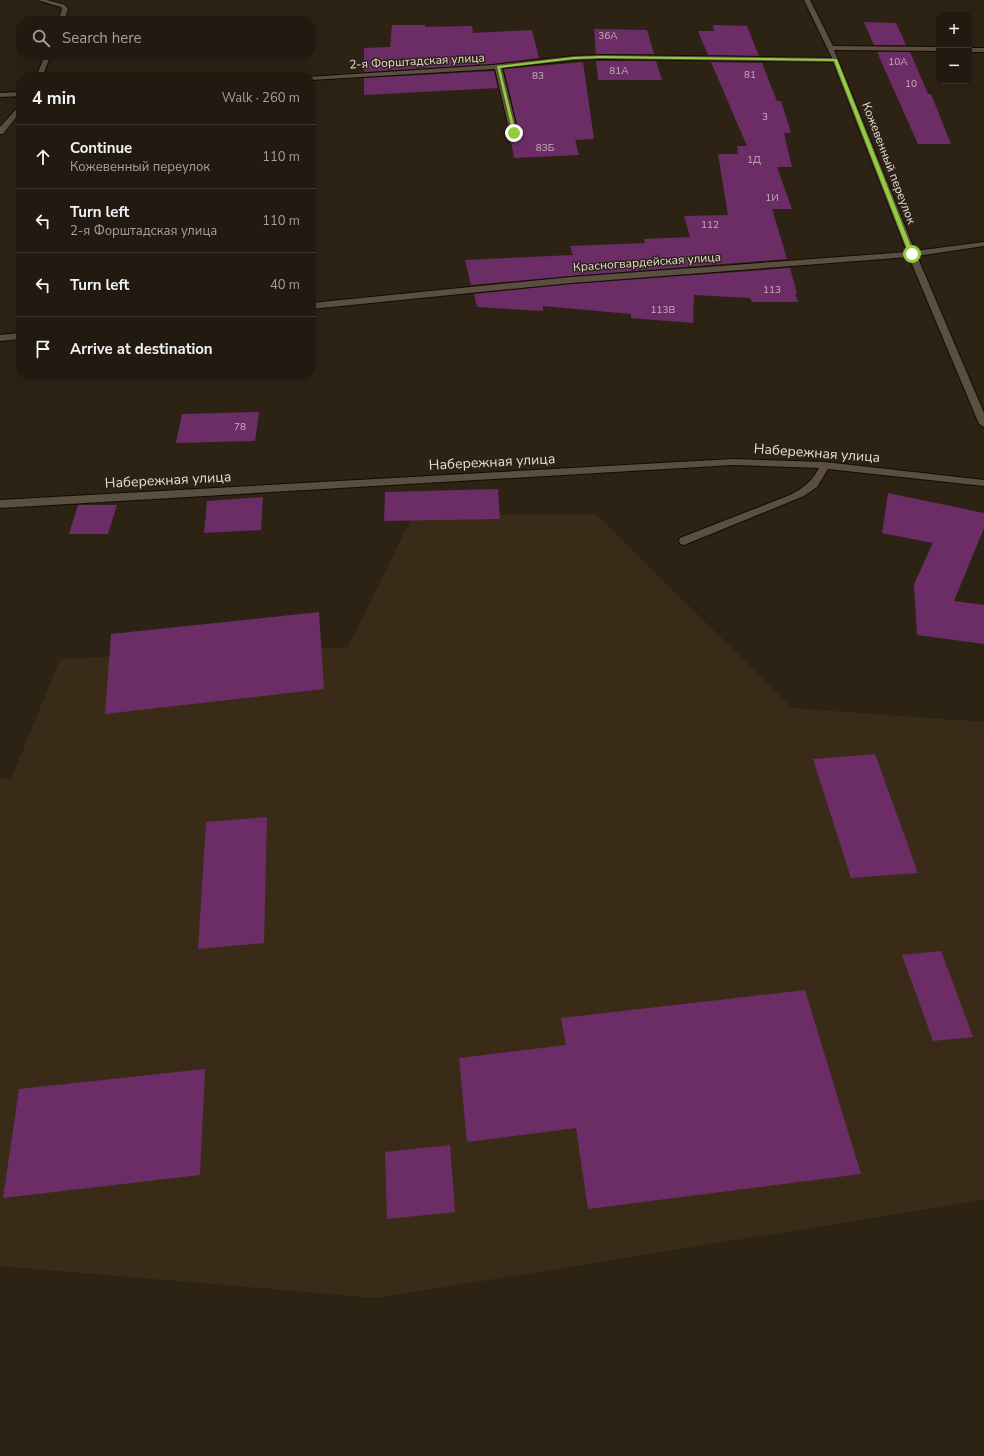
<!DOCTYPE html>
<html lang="en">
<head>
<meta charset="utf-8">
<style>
  :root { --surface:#221a10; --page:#2e271e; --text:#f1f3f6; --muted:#a2a19f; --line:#3f3830 }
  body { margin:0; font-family:"Nunito Sans",sans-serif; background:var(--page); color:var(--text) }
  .controls { position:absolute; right:12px; top:12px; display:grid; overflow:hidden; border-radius:8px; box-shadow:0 4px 16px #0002 }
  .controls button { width:36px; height:36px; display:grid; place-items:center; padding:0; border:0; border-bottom:1px solid var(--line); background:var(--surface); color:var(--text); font:20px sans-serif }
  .stop { position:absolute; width:12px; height:12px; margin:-9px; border:3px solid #92cd3e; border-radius:50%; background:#fff }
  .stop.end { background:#92cd3e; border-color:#fff; box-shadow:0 1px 4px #0008 }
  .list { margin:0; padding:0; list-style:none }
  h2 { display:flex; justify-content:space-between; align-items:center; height:52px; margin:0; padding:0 16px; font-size:17px }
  h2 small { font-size:13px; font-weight:400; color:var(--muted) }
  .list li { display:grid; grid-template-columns:26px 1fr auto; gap:12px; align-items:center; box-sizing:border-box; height:64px; padding:0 16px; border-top:1px solid var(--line) }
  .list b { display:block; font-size:15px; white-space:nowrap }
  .list p { margin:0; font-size:13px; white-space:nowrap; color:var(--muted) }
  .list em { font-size:13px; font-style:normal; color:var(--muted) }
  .icon { flex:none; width:22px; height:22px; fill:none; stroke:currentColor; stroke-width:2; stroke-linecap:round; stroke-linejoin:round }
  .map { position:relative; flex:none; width:984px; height:1456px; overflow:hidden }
  .search { position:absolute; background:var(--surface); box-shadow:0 4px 16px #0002; left:16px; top:16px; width:300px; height:44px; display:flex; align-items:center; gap:10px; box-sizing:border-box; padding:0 14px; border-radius:16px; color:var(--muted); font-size:15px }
  .panel { position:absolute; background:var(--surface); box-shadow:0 4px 16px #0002; left:16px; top:72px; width:300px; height:308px; border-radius:16px }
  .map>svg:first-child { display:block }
  .built { fill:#392b17 }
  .building { fill:#6c2d66 }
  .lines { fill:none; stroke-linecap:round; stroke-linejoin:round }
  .minor-casing { stroke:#150c02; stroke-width:2 }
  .minor { fill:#5a4f40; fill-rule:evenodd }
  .route { fill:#92cd3e }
  .labels { text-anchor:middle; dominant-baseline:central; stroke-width:3; stroke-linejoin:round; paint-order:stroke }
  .far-number-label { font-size:10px; fill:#c6b2b9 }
  .far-street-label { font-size:12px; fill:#e4ded5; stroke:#2d2315 }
  .street-label { font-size:14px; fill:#e4ded5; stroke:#2d2315 }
</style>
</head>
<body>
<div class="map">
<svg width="984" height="1456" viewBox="0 0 984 1456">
  <rect width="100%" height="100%" fill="#2d2315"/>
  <polygon class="built" points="596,514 792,708 984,722 984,1200 376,1298 0,1266 0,779 11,779 60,659 348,647 413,515"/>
  <g class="building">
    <polygon points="864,22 896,23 906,45 874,45"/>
    <polygon points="392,25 425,25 425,27 472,26 473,33 532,30 539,58 493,64 364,72 364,48 390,47"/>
    <polygon points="713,25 747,26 759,56 708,55 698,31 714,31"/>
    <polygon points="594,29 647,30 654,54 596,54"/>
    <polygon points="877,52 910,52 928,94 931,94 951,144 918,144"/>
    <polygon points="596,61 656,61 662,80 598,80"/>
    <polygon points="583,62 594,139 575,140 579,155 514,158 510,135 515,136 519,133 504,69"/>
    <polygon points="711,62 762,63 777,101 781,101 791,133 784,133 792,167 777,167 792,209 772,209 787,259 571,276 471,285 465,260 573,255 570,246 645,243 644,239 690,237 684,216 728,215 718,154 738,154 737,146 747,146"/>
    <polygon points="494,71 498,88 364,95 364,78"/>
    <polygon points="790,268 797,293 795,293 798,302 752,302 750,298 694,295 693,323 631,318 631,314 543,306 543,311 477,307 474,294 571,284"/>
    <polygon points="259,412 255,441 176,443 182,414"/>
    <polygon points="498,489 500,519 384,521 385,492"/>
    <polygon points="888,493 984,513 984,528 954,601 984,605 984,644 917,635 914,584 933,543 882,533"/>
    <polygon points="263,497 261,530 204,533 207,501"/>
    <polygon points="78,505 117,505 108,534 69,534"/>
    <polygon points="319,612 324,689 105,714 111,634"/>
    <polygon points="875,754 918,873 851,878 813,759"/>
    <polygon points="267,817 264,943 198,949 206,822"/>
    <polygon points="941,951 973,1037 933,1041 902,955"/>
    <polygon points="805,990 861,1174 588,1209 576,1128 467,1142 459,1058 566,1045 561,1018"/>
    <polygon points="205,1069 200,1175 3,1198 19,1089"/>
    <polygon points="450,1145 455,1212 387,1219 385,1152"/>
  </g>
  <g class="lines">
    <g class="minor-casing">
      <g id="minor">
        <polygon points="37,0 47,0 65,5 68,9 64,21 58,21 62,9 61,7"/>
        <polygon points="804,0 810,0 833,46 939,47 939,51 834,50 915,251 984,242 984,246 917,256 984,413 984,427 979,424 909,257 571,283 311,309 311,303 571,277 907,252 833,62 601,59 574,60 502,68 518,133 514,135 510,133 495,69 311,80 311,77 308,77 493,65 574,56 601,55 832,58"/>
        <rect x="969" y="48" width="15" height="4"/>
        <polygon points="45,55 51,55 42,77 36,77"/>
        <polygon points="21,92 21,96 0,97 0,93"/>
        <polygon points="21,105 21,111 3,134 0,134 0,127 19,106"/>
        <polygon points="21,333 21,339 0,341 0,335"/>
        <path d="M733 459 825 462 984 480V486L828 469 817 487 804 496 684 545 680 544 679 541 680 538 790 495C804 488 812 481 819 468L733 465 0 508V500Z"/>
      </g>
    </g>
    <use href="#minor" class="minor"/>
  </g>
  <polygon class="route" points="601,56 837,59 914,254 912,256 909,254 834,61 601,58 574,59 500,68 516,133 513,134 497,66 574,57"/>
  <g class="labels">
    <g class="far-number-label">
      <text x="608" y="36">36А</text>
      <text x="898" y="62">10А</text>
      <text x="619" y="71">81А</text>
      <text x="750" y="75">81</text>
      <text x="538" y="76">83</text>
      <text x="911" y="84">10</text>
      <text x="765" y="117">3</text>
      <text x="545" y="148">83Б</text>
      <text x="754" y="160">1Д</text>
      <text x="772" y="198">1И</text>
      <text x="710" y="225">112</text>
      <text x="772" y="290">113</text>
      <text x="663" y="310">113В</text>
      <text x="240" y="427">78</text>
    </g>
    <g class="far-street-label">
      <text transform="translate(417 61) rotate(-3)">2-я Форштадская улица</text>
      <text transform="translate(889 163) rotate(69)">Кожевенный переулок</text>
      <text transform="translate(647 262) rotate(-4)">Красногвардейская улица</text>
    </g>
    <g class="street-label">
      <text transform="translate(817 453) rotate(4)">Набережная улица</text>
      <text transform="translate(492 462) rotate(-3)">Набережная улица</text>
      <text transform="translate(168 480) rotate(-3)">Набережная улица</text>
    </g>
  </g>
</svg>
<div class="controls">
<button>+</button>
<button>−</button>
</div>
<div class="stop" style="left:912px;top:254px"></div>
<div class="stop end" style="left:514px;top:133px"></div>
<div class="search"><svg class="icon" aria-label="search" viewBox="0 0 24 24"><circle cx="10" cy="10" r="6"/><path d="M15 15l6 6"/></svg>Search here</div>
<section class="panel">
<h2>4 min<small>Walk · 260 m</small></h2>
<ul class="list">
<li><svg class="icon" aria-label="ahead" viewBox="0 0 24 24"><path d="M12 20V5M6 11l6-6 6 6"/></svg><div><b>Continue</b><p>Кожевенный переулок</p></div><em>110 m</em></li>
<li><svg class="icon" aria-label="left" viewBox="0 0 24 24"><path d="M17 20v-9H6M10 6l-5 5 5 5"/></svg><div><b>Turn left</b><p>2-я Форштадская улица</p></div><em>110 m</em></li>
<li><svg class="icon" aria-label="left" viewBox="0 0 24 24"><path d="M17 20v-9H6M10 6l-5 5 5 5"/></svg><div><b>Turn left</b></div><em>40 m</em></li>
<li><svg class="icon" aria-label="arrive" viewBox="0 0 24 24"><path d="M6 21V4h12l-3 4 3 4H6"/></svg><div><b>Arrive at destination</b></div></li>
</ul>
</section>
</div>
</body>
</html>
